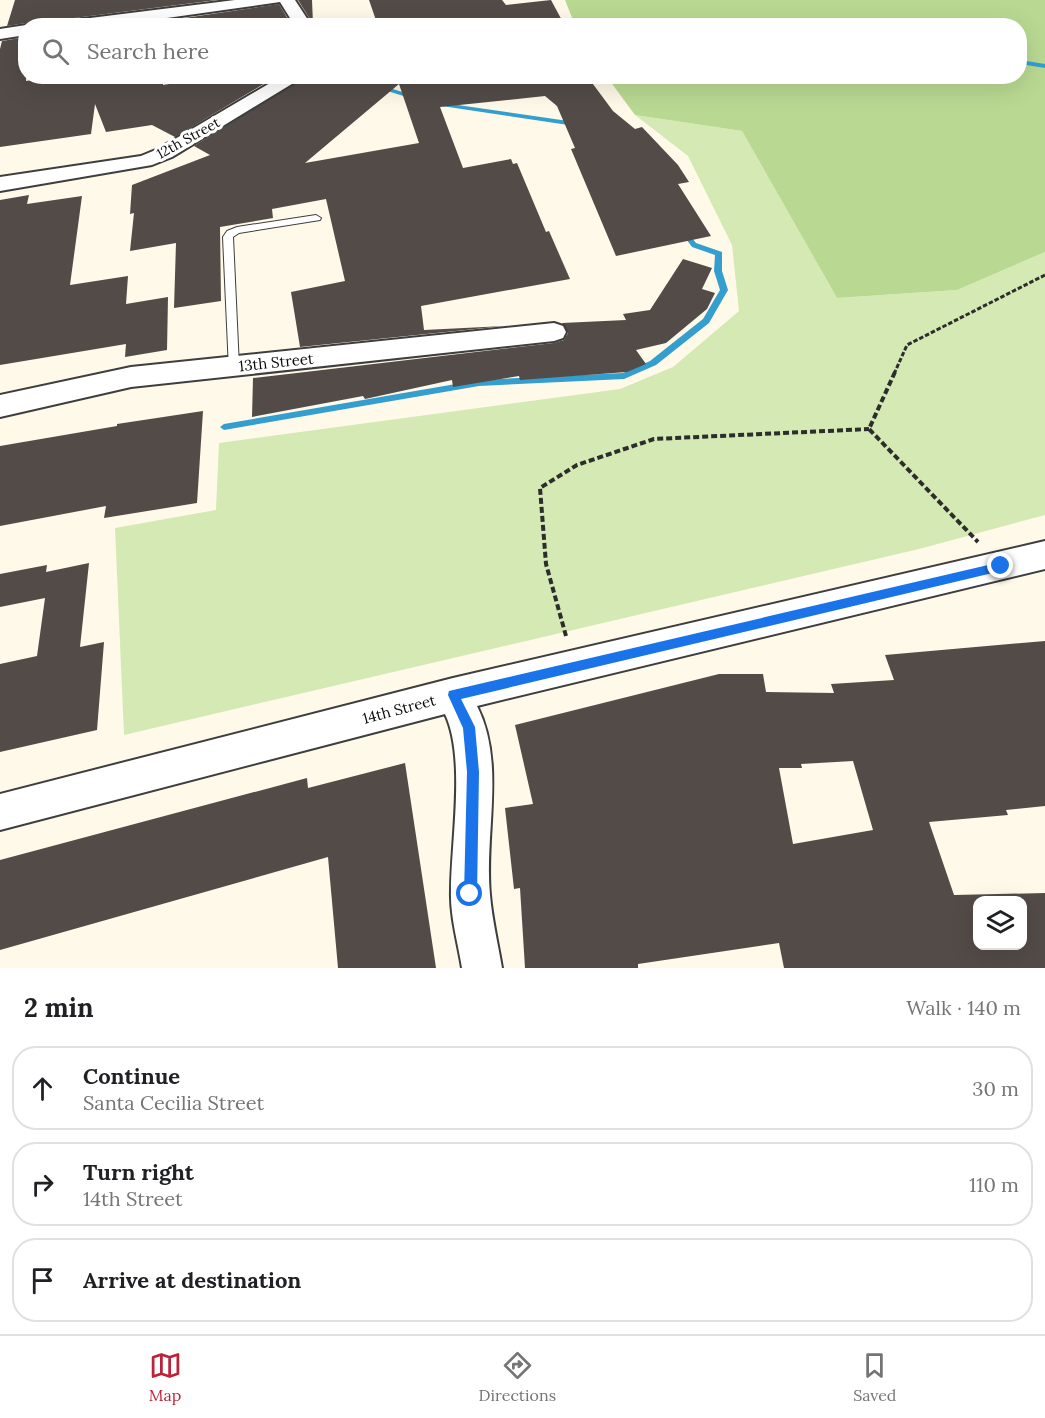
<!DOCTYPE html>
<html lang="en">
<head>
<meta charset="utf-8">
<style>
  :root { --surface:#fff; --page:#f2f2f2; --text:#202124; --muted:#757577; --line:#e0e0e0; --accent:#bb2338 }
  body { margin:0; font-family:Lora,serif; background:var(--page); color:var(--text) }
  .controls { position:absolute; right:18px; bottom:18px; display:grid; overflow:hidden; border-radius:12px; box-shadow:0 6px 24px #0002 }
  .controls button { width:54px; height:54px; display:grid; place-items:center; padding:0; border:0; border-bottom:2px solid var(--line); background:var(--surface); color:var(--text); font:30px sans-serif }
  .stop { position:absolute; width:18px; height:18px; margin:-14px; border:4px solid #1a73e8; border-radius:50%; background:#fff }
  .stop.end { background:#1a73e8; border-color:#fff; box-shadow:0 2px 6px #0008 }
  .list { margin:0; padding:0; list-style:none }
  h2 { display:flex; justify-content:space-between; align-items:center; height:78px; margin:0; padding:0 24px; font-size:26px }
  h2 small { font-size:20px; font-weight:400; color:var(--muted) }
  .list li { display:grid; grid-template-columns:39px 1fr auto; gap:18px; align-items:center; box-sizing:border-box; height:84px; margin:0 12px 12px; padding:0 12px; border:2px solid var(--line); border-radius:24px }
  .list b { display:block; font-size:22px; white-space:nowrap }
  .list p { margin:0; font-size:20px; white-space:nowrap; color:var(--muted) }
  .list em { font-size:20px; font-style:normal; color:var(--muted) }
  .icon { flex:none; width:33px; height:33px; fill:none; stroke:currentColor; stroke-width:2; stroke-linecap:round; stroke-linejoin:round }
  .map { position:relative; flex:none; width:1045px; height:968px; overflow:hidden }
  .search { position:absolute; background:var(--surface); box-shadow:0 6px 24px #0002; left:18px; right:18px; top:18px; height:66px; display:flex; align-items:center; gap:15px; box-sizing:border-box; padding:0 21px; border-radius:24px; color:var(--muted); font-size:22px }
  .sheet { height:366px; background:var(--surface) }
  nav { display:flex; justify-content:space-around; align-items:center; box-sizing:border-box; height:84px; border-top:2px solid var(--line); background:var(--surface); font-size:16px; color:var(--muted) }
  nav a { display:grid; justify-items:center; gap:3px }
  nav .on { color:var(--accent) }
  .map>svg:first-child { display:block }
  .green { fill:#d4e9b3 }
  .forest { fill:#b9d992 }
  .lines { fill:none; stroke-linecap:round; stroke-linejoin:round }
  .stream { fill:#349fce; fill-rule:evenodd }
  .building { fill:#534b47; fill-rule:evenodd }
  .service-casing { stroke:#3e3e3e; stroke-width:2 }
  .minor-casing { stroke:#3e3e3e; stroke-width:4 }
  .path-far1 { stroke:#2d2d2d; stroke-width:3; stroke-dasharray:4.5 2; stroke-linecap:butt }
  .path { stroke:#2d2d2d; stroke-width:4; stroke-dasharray:6 3; stroke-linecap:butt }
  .service { fill:#fff; fill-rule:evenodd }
  .minor { fill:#fff; fill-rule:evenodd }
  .route { fill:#1a73e8 }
  .labels { text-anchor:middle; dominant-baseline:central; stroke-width:6; stroke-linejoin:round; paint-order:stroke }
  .far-street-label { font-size:14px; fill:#0b0b0b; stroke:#fff }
  .street-label { font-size:15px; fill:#0b0b0b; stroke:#fff }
</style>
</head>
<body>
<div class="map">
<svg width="1045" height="968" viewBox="0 0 1045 968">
  <rect width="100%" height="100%" fill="#fff9e9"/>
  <polygon class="green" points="635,115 742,131 837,298 957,290 1045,252 1045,515 919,549 124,735 115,528 216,510 219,443 620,389 673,367 739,311 732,245 688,156"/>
  <polygon class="forest" points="565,0 1045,0 1045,252 957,290 837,298 742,131 635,115 607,77 1020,76 1020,26 575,25"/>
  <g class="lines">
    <g class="stream">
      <polygon points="1020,60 1045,64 1045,68 1020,64"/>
      <polygon points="380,85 415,96 416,97 413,99 378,88 378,86"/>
      <polygon points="437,102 575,122 578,124 575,126 435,105 434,104"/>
      <polygon points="682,230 686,230 696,243 722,252 722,271 728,290 709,323 656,365 624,379 479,386 224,430 220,427 224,424 479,380 623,373 650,361 703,319 720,290 714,271 715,255 692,247 681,232"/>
    </g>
  </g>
  <g class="building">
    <polygon points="15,0 217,0 66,19 56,26 30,26 26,23 7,26"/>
    <polygon points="298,0 312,0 313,24"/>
    <polygon points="369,0 502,0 506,5 551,0 565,26 378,26"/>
    <polygon points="279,4 292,26 130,26"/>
    <polygon points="26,37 26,81 59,76 163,76 163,85 219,76 277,76 175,137 152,125 106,132 95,104 91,134 0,147 0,49 2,41"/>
    <path d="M307 76H587L613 111 635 129 642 127 678 165 689 182 678 184 711 236 616 256 571 149 575 148 557 106 545 96 440 107 463 168 511 159 513 164 517 163 546 232 549 231 570 279 421 306 424 330 504 326 300 347 291 292 345 281 326 199 272 209 273 218 220 227 221 301 174 308 176 243 130 251 134 213 130 214 132 185 210 155 194 146ZM399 84 419 143 305 163Z"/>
    <polygon points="29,195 27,204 82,196 70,285 128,276 126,304 168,297 167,350 125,357 126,344 0,365 0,200"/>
    <polygon points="683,259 712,268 702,289 715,293 707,309 666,343 636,350 646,364 627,372 520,380 519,376 453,387 452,380 365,399 363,396 252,417 253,378 554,343 564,340 568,333 562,323 626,320 623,314 650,310"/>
    <polygon points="203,411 197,503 104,518 106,506 0,526 0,446 117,426 117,424"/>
    <polygon points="89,563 80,647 104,642 97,730 0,752 0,664 37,656 45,598 0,607 0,574 47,565 46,572"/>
    <path d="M1045 641V806L1006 810 1008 815 929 822 954 895 1045 893V968H784L779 943 638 964V968H525L520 888 514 889 505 808 533 804 515 725 719 674H763L766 692 834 693 831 684 894 680 885 655ZM853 761 873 830 793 844 779 768H802L801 764ZM978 900H1023V945H978Z"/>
    <polygon points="405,763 436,968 338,968 328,857 0,950 0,860 307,778 308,788"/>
  </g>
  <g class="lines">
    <g class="service-casing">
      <polygon id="service" points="316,215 321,218 320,220 239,233 233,237 239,367 237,370 229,370 223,237 227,231 237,227"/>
    </g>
    <g class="minor-casing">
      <g id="minor">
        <polygon points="235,0 295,0 312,26 295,26 280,2 110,26 58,26 66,21"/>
        <polygon points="26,25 28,26 26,26 26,35 0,39 0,29"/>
        <polygon points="282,76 305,76 172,157 152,165 0,191 0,177 141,156 158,149"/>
        <polygon points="554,323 563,326 566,332 563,338 554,341 131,387 0,417 0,395 131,367"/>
        <path d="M1045 541V569L477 706C506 763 484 834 490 895 492 919 498 944 502 968H462C458 943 450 916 451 891 451 841 466 758 445 714L0 830V794L453 678Z"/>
      </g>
    </g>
    <polyline class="path-far1" points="894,374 907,345 1045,275"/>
    <g class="path">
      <polyline points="895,372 869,429 978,542"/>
      <polyline points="566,636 546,564 540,488 577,465 654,439 869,429"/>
    </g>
    <use href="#service" class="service"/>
    <use href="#minor" class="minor"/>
  </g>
  <polygon class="route" points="1001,562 1006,566 1001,571 461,699 475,727 479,772 477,894 475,898 470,900 466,898 464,894 467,772 463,728 448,695 449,691"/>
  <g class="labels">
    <g class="far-street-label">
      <text transform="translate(188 138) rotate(-29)">12th Street</text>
    </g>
    <g class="street-label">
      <text transform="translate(276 362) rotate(-6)">13th Street</text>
      <text transform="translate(399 709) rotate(-15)">14th Street</text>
    </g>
  </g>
</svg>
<div class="controls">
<button><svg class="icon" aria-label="layers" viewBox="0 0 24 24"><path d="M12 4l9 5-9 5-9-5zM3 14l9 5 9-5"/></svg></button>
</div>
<div class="stop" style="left:470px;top:894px"></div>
<div class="stop end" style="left:1001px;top:566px"></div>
<div class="search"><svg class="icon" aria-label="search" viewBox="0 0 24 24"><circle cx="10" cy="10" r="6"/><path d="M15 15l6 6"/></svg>Search here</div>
</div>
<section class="sheet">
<h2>2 min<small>Walk · 140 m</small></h2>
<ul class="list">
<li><svg class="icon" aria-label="ahead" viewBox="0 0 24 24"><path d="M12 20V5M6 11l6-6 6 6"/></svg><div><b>Continue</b><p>Santa Cecilia Street</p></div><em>30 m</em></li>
<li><svg class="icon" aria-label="right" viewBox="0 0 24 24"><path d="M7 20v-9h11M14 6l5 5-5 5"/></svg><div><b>Turn right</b><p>14th Street</p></div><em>110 m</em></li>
<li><svg class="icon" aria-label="arrive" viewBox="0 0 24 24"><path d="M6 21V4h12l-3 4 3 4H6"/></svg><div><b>Arrive at destination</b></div></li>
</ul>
</section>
<nav>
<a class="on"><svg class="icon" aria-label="map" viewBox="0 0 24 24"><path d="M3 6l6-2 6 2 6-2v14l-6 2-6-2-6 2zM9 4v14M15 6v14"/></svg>Map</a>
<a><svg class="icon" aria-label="directions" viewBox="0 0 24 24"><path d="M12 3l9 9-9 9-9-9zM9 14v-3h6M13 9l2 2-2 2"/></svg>Directions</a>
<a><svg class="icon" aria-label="saved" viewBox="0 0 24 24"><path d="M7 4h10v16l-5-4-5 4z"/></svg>Saved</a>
</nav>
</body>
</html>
